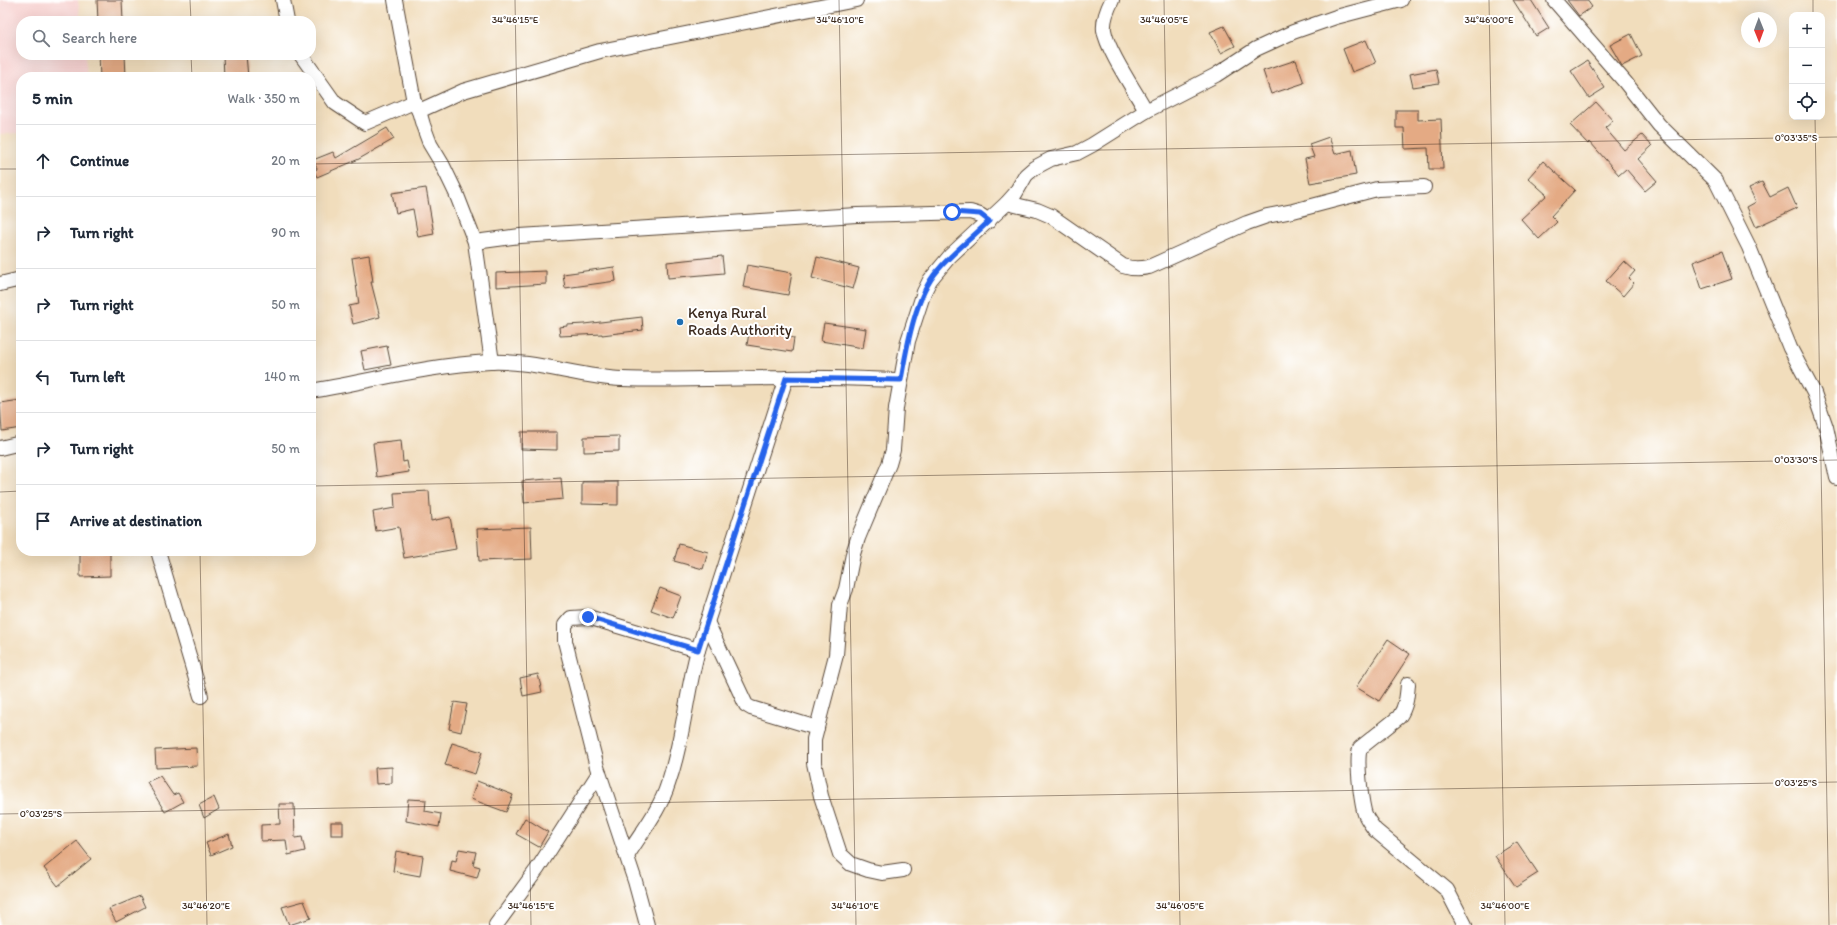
<!DOCTYPE html>
<html lang="en">
<head>
<meta charset="utf-8">
<style>
  :root { --surface:#fff; --page:#f2f2f3; --text:#1f2937; --muted:#747a83; --line:#e0e1e3 }
  body { margin:0; font-family:Itim,sans-serif; background:var(--page); color:var(--text) }
  .controls { position:absolute; right:12px; top:12px; display:grid; overflow:hidden; border-radius:8px; box-shadow:0 4px 16px #0002 }
  .controls button { width:36px; height:36px; display:grid; place-items:center; padding:0; border:0; border-bottom:1px solid var(--line); background:var(--surface); color:var(--text); font:20px sans-serif }
  .compass { position:absolute; left:1741px; top:12px; width:36px; height:36px; border-radius:50%; background:var(--surface); box-shadow:0 4px 16px #0002; rotate:179deg }
  .stop { position:absolute; width:12px; height:12px; margin:-9px; border:3px solid #2563eb; border-radius:50%; background:#fff }
  .stop.end { background:#2563eb; border-color:#fff; box-shadow:0 1px 4px #0008 }
  .list { margin:0; padding:0; list-style:none }
  h2 { display:flex; justify-content:space-between; align-items:center; height:52px; margin:0; padding:0 16px; font-size:17px }
  h2 small { font-size:13px; font-weight:400; color:var(--muted) }
  .list li { display:grid; grid-template-columns:26px 1fr auto; gap:12px; align-items:center; box-sizing:border-box; height:72px; padding:0 16px; border-top:1px solid var(--line) }
  .list b { display:block; font-size:15px; white-space:nowrap }
  .list em { font-size:13px; font-style:normal; color:var(--muted) }
  .icon { flex:none; width:22px; height:22px; fill:none; stroke:currentColor; stroke-width:2; stroke-linecap:round; stroke-linejoin:round }
  .map { position:relative; flex:none; width:1837px; height:925px; overflow:hidden }
  .search { position:absolute; background:var(--surface); box-shadow:0 4px 16px #0002; left:16px; top:16px; width:300px; height:44px; display:flex; align-items:center; gap:10px; box-sizing:border-box; padding:0 14px; border-radius:16px; color:var(--muted); font-size:15px }
  .panel { position:absolute; background:var(--surface); box-shadow:0 4px 16px #0002; left:16px; top:72px; width:300px; height:484px; border-radius:16px }
  .map>svg:first-child { display:block }
  .built { fill:#f7d0cf }
  .building { fill:#e4aa84 }
  .lines { fill:none; stroke-linecap:round; stroke-linejoin:round }
  .minor-casing { stroke:#564536; stroke-width:16 }
  .minor { stroke:#fff; stroke-width:14 }
  .route { stroke:#2563eb; stroke-width:5 }
  .ticks { fill:none; stroke:#3b2a1e; stroke-width:1; stroke-opacity:0.45 }
  .poi-dot { fill:#1f6fb2; stroke:#fff; stroke-width:1.5 }
  .labels { text-anchor:middle; dominant-baseline:central; stroke-width:4; stroke-linejoin:round; paint-order:stroke }
  .poi-label { font-size:15px; fill:#3b2a1e; stroke:#fff; text-anchor:start }
  .ticks-label { font-size:10px; text-anchor:middle; fill:#3b2a1e; stroke:#fff; stroke-width:4; stroke-linejoin:round; paint-order:stroke }
</style>
</head>
<body>
<div class="map">
<svg width="1837" height="925" viewBox="0 0 1837 925">
  <rect width="100%" height="100%" fill="#fff"/>
  <filter id="ink" filterUnits="userSpaceOnUse"><feTurbulence type="fractalNoise" baseFrequency=".025" numOctaves="2"/><feDisplacementMap in="SourceGraphic" scale="8" xChannelSelector="R" yChannelSelector="G"/><feConvolveMatrix kernelMatrix="1 2 1 2 8 2 1 2 1" color-interpolation-filters="sRGB"/></filter>
  <filter id="wash" filterUnits="userSpaceOnUse"><feTurbulence type="fractalNoise" baseFrequency=".012" numOctaves="4" result="noise"/><feDisplacementMap in="SourceGraphic" scale="16" xChannelSelector="R" yChannelSelector="G"/><feGaussianBlur stdDeviation="0.9" result="paint"/><feColorMatrix in="noise" values="0 0 0 0 0 0 0 0 0 0 0 0 0 0 0 0 0 1.4 0 .05"/><feComposite in="paint" operator="in"/></filter>
  <g filter="url(#wash)">
    <rect width="100%" height="100%" fill="#f1ddbc"/>
    <polygon class="built" points="0,0 78,0 81,21 21,21 21,55 85,55 87,77 21,77 21,133 0,134"/>
    <g id="blocks">
      <g class="building">
        <polygon points="97,0 122,0 123,21 98,21"/>
        <polygon points="1513,0 1531,0 1549,28 1536,36"/>
        <polygon points="1567,0 1587,0 1592,7 1579,16"/>
        <polygon points="1224,26 1235,46 1221,53 1210,32"/>
        <polygon points="1631,34 1642,56 1622,66 1610,45"/>
        <polygon points="1366,40 1376,63 1352,72 1343,49"/>
        <polygon points="99,55 125,55 126,77 100,77"/>
        <polygon points="223,55 246,55 248,77 224,77"/>
        <polygon points="1296,60 1304,83 1271,94 1263,71"/>
        <polygon points="1587,61 1605,88 1589,98 1571,71"/>
        <polygon points="1436,69 1439,83 1413,87 1410,74"/>
        <polygon points="1596,102 1613,121 1605,128 1624,150 1642,135 1652,146 1638,159 1657,181 1645,191 1626,169 1619,175 1590,142 1588,144 1570,125"/>
        <polygon points="1396,110 1418,110 1418,120 1441,119 1443,169 1429,169 1428,148 1405,149 1404,128 1396,128"/>
        <polygon points="387,128 394,139 359,159 317,177 314,171 317,169 313,160 333,152 336,158"/>
        <polygon points="1329,137 1335,154 1352,150 1356,175 1310,183 1305,159 1314,157 1309,144"/>
        <polygon points="1543,161 1575,190 1551,216 1557,222 1539,239 1521,219 1547,195 1528,178"/>
        <polygon points="1762,182 1770,197 1788,188 1797,208 1756,227 1747,207 1756,202 1749,188"/>
        <polygon points="426,188 434,234 418,237 413,209 396,213 392,193"/>
        <polygon points="1722,251 1732,279 1702,289 1693,262"/>
        <polygon points="369,255 373,282 371,282 380,317 353,324 349,306 359,304 352,258"/>
        <polygon points="722,256 724,273 668,278 667,262"/>
        <polygon points="817,257 859,268 853,289 812,278"/>
        <polygon points="1624,261 1635,271 1629,278 1634,283 1623,296 1606,281"/>
        <polygon points="747,265 792,273 788,295 743,287"/>
        <polygon points="614,267 616,281 565,288 563,274"/>
        <polygon points="546,271 546,284 496,287 496,273"/>
        <polygon points="642,317 643,330 602,335 602,334 560,336 559,327 567,326 567,325 584,324"/>
        <polygon points="824,323 866,329 863,348 821,341"/>
        <polygon points="750,327 781,332 781,335 794,338 792,352 747,345"/>
        <polygon points="387,346 391,365 365,370 361,351"/>
        <polygon points="21,400 21,428 2,431 0,403"/>
        <polygon points="521,432 557,432 557,450 521,449"/>
        <polygon points="619,436 619,451 584,452 584,437"/>
        <polygon points="401,440 403,462 407,461 409,472 377,477 373,443"/>
        <polygon points="561,478 563,499 524,503 522,481"/>
        <polygon points="582,482 618,482 618,505 582,504"/>
        <polygon points="429,491 431,521 450,517 456,549 404,558 399,527 376,531 373,512 395,508 394,493"/>
        <polygon points="531,527 532,559 479,561 477,529"/>
        <polygon points="679,544 708,552 703,569 674,561"/>
        <polygon points="110,552 110,576 80,577 80,553"/>
        <polygon points="660,588 681,596 673,618 651,610"/>
        <polygon points="1388,639 1410,654 1379,701 1356,687"/>
        <polygon points="538,674 542,692 523,696 520,678"/>
        <polygon points="454,702 467,704 461,732 449,729"/>
        <polygon points="452,743 482,752 475,774 445,765"/>
        <polygon points="196,748 197,766 156,768 155,750"/>
        <polygon points="392,767 392,783 376,784 375,768"/>
        <polygon points="160,776 173,795 178,793 183,802 165,812 147,782"/>
        <polygon points="477,781 513,795 506,812 471,799"/>
        <polygon points="214,797 219,809 204,818 199,805"/>
        <polygon points="408,799 426,800 425,811 441,814 439,827 406,821"/>
        <polygon points="279,804 294,804 295,838 302,837 305,851 288,855 286,840 261,841 261,825 280,824"/>
        <polygon points="525,818 548,832 539,847 516,834"/>
        <rect x="331" y="822" width="12" height="13"/>
        <polygon points="229,834 232,846 211,855 206,843"/>
        <polygon points="77,841 91,859 58,886 44,868"/>
        <polygon points="1517,842 1538,873 1516,887 1495,856"/>
        <polygon points="459,849 476,852 473,865 480,867 477,878 450,871 452,860 456,861"/>
        <polygon points="396,851 423,856 420,876 393,871"/>
        <polygon points="140,896 145,907 116,922 109,909"/>
        <polygon points="304,901 311,918 289,925 282,907"/>
      </g>
    </g>
  </g>
  <g filter="url(#ink)">
    <use href="#blocks" fill-opacity="0" stroke="#564536" stroke-width="1"/>
    <g class="lines">
      <g class="minor-casing">
        <g id="minor">
          <polyline points="283,0 287,21"/>
          <polyline points="395,0 414,102"/>
          <path d="M1112 0C1108 8 1103 21 1104 30 1107 50 1135 91 1146 111"/>
          <polyline points="1554,0 1625,82 1659,125 1716,181 1749,247 1790,348 1814,393 1826,427 1837,478"/>
          <polyline points="301,55 335,103 365,123 414,102 419,111 463,91 600,51 856,0"/>
          <polyline points="419,111 423,125 430,144 442,164 456,193 475,242 492,362"/>
          <path d="M1007 203 1037 210 1051 216 1123 266C1132 269 1140 269 1149 267L1247 223 1267 216 1293 211 1377 189 1424 187"/>
          <polyline points="475,242 520,236 857,215 970,212 980,215 989,221"/>
          <polyline points="0,284 21,279"/>
          <path d="M311 391C370 381 430 365 490 362 535 360 578 377 622 379 677 381 731 378 786 378 824 377 863 379 901 380"/>
          <polyline points="0,448 21,443"/>
          <polyline points="158,551 201,696"/>
          <polyline points="707,622 746,705 751,708 817,728"/>
          <path d="M1408 684C1407 697 1406 707 1399 717L1360 748C1356 761 1361 798 1364 811 1366 819 1371 824 1375 830L1447 890 1465 925"/>
          <path d="M627 856C641 833 660 810 668 784 683 741 686 694 698 650L786 378"/>
          <polyline points="903,870 882,873 868,870 851,864 840,854 821,796 814,763 814,739 836,655 840,605 846,589 853,554 858,538 889,464 893,450 896,408 908,341 924,292 930,280 950,256 1007,203 1015,194 1026,175 1034,168 1051,159 1077,153 1092,145 1146,111 1216,75 1256,49 1293,32 1336,17 1401,0"/>
          <polyline points="496,925 538,868 599,773"/>
          <polyline points="647,925 635,881 597,767 565,641 565,625 571,618 588,617 698,650"/>
        </g>
      </g>
      <use href="#minor" class="minor"/>
    </g>
  </g>
  <g class="lines" filter="url(#ink)">
    <path class="route" d="M588 617 698 650 786 378 901 380C907 346 915 296 938 270 953 252 972 238 989 221L980 214 952 212"/>
  </g>
  <path class="ticks" d="M190 0 191 21M515 0 531 925M839 0 856 925M1164 0 1180 925M1489 0 1505 925M1813 0V15M191 55 192 77M1815 117 1829 925M311 164 1837 137M0 169H21M311 486 1837 460M0 492 21 491M200 551 207 925M0 814 1837 782"/>
  <circle class="poi-dot" cx="680" cy="322" r="4"/>
  <g class="labels">
    <g class="poi-label">
      <text x="688" y="313">Kenya Rural<tspan x="688" dy="17">Roads Authority</tspan></text>
    </g>
  </g>
  <g class="ticks-label">
    <text x="515" y="23">34°46'15"E</text>
    <text x="840" y="23">34°46'10"E</text>
    <text x="1164" y="23">34°46'05"E</text>
    <text x="1489" y="23">34°46'00"E</text>
    <text x="1796" y="141">0°03'35"S</text>
    <text x="1796" y="463">0°03'30"S</text>
    <text x="1796" y="786">0°03'25"S</text>
    <text x="41" y="817">0°03'25"S</text>
    <text x="206" y="909">34°46'20"E</text>
    <text x="531" y="909">34°46'15"E</text>
    <text x="855" y="909">34°46'10"E</text>
    <text x="1180" y="909">34°46'05"E</text>
    <text x="1505" y="909">34°46'00"E</text>
  </g>
</svg>
<div class="controls">
<button>+</button>
<button>−</button>
<button><svg class="icon" aria-label="locate" viewBox="0 0 24 24"><circle cx="12" cy="12" r="6"/><path d="M12 2v4M12 18v4M2 12h4M18 12h4"/></svg></button>
</div>
<svg class="compass" viewBox="-18 -18 36 36"><path d="M0-13l5 13h-10z" fill="#e53935"/><path d="M0 13l5-13h-10z" fill="#747a83"/></svg>
<div class="stop" style="left:952px;top:212px"></div>
<div class="stop end" style="left:588px;top:617px"></div>
<div class="search"><svg class="icon" aria-label="search" viewBox="0 0 24 24"><circle cx="10" cy="10" r="6"/><path d="M15 15l6 6"/></svg>Search here</div>
<section class="panel">
<h2>5 min<small>Walk · 350 m</small></h2>
<ul class="list">
<li><svg class="icon" aria-label="ahead" viewBox="0 0 24 24"><path d="M12 20V5M6 11l6-6 6 6"/></svg><div><b>Continue</b></div><em>20 m</em></li>
<li><svg class="icon" aria-label="right" viewBox="0 0 24 24"><path d="M7 20v-9h11M14 6l5 5-5 5"/></svg><div><b>Turn right</b></div><em>90 m</em></li>
<li><svg class="icon" aria-label="right" viewBox="0 0 24 24"><path d="M7 20v-9h11M14 6l5 5-5 5"/></svg><div><b>Turn right</b></div><em>50 m</em></li>
<li><svg class="icon" aria-label="left" viewBox="0 0 24 24"><path d="M17 20v-9H6M10 6l-5 5 5 5"/></svg><div><b>Turn left</b></div><em>140 m</em></li>
<li><svg class="icon" aria-label="right" viewBox="0 0 24 24"><path d="M7 20v-9h11M14 6l5 5-5 5"/></svg><div><b>Turn right</b></div><em>50 m</em></li>
<li><svg class="icon" aria-label="arrive" viewBox="0 0 24 24"><path d="M6 21V4h12l-3 4 3 4H6"/></svg><div><b>Arrive at destination</b></div></li>
</ul>
</section>
</div>
</body>
</html>
